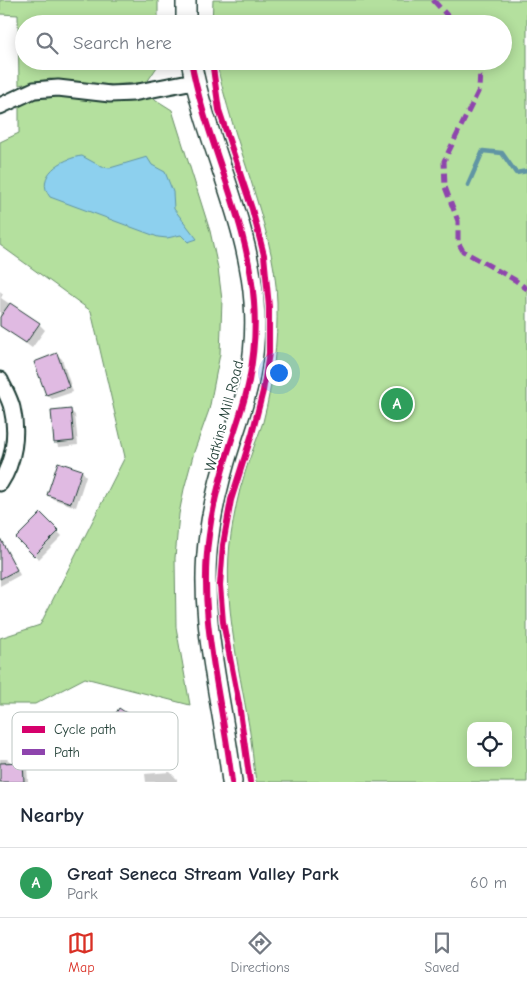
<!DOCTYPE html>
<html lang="en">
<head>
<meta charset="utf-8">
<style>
  :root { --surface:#fff; --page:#f6f6f7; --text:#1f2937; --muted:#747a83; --line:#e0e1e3; --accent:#d93025 }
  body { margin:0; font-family:"Comic Neue",sans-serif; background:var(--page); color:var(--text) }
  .controls { position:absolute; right:15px; bottom:15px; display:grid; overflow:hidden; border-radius:10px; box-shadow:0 2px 12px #0003 }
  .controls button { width:45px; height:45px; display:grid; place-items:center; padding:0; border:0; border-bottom:1px solid var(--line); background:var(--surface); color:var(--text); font:25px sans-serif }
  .you { position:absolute; left:278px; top:372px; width:18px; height:18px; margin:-12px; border:4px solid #fff; border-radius:50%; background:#1a73e8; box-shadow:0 0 0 8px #1a73e833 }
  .badge { display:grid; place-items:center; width:32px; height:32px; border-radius:50%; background:var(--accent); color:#fff; font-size:16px; font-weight:700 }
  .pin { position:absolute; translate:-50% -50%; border:2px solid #fff; box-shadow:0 1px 5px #0006 }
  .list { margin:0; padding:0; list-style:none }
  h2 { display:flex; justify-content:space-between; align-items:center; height:65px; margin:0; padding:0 20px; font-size:21px }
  h2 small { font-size:16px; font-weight:400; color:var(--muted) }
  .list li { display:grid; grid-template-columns:32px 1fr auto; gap:15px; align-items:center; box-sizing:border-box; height:70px; padding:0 20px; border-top:1px solid var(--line) }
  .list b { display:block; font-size:19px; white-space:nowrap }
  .list p { margin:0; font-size:16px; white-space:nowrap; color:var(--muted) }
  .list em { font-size:16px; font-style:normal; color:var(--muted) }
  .icon { flex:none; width:28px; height:28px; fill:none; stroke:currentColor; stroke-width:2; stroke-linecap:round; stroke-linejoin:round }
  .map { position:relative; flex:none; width:527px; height:782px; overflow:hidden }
  .search { position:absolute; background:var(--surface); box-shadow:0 2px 12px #0003; left:15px; right:15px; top:15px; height:55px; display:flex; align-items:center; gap:12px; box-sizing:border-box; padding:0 18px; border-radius:28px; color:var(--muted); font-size:19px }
  .sheet { height:135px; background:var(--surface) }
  nav { display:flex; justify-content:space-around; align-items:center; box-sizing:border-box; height:70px; border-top:1px solid var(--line); background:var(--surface); font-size:14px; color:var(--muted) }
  nav a { display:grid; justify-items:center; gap:2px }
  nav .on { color:var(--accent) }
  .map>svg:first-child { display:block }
  .green { fill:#b4e09e; stroke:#6a8e69; fill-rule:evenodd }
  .water { fill:#8dd0ee; stroke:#6195a4 }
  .shadow { fill:#0003 }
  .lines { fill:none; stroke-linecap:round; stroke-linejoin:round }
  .stream { stroke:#6195a4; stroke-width:4.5 }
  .building { fill:#e0bae2; stroke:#1f3d34 }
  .minor-casing { stroke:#1f3d34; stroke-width:19 }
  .tertiary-casing { stroke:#1f3d34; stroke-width:22 }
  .minor { stroke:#fff; stroke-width:15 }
  .tertiary { stroke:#fff; stroke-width:19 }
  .quiet { stroke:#8e44ad; stroke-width:5; stroke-dasharray:10 5; stroke-linecap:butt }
  .cycleway-casing { stroke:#fff; stroke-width:9 }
  .cycleway { stroke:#d6006c; stroke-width:6 }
  .labels { text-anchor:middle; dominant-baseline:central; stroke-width:4; stroke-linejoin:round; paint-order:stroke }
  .street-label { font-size:15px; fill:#1f3d34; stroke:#fff }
  .key { fill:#fff; stroke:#bcc5c2; stroke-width:1 }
  .key-label { font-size:14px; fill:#1f3d34 }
</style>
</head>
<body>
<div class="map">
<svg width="527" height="782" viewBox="0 0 527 782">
  <rect width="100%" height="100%" fill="#fff"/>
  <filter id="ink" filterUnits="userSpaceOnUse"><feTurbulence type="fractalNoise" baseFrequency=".02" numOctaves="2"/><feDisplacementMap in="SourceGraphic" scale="10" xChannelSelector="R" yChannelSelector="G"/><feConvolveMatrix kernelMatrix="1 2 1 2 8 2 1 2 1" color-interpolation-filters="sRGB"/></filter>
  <g filter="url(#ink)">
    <g class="green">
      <polygon points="0,0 158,0 158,24 24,24 24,61 161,61 147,82 110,85 50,79 19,85 18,15 0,14"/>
      <path d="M213 0H527V782H256C253 763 252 744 249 726 238 663 222 599 231 535 234 515 238 494 244 476 249 458 257 440 263 422 273 383 278 343 277 302 276 260 263 221 251 181 238 141 225 102 216 61H503V24H212ZM471 726H508V763H471Z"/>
      <polygon points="62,96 106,102 128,102 153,98 172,110 210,231 218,268 222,300 220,354 209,410 194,452 184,489 179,514 175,558 176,627 190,705 85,678 35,704 0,704 0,638 40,625 125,457 91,311 0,245 0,142 19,133 19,104 28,100"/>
    </g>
    <path class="water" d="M82 156 102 167 110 168 147 157 152 165 165 172 173 192 174 209 197 239 188 242 181 235 167 238 158 237 50 197C34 176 62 158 82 156Z"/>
    <g class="shadow">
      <polygon points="0,291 3,294 1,298 39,324 45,330 32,348 0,325"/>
      <polygon points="57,355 62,359 73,392 52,399 47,395 36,362"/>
      <polygon points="70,410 75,415 78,445 59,447 55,442"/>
      <polygon points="82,471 86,476 76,507 53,499 49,495"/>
      <polygon points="41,515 62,536 39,559 18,538"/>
      <polygon points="7,553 11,558 20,575 0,586 0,557"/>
      <polygon points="0,759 7,759 12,763 23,763 27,767 28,782 0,782"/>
      <polygon points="170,772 177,779 177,782 146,782 145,774"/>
    </g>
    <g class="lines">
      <polyline class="stream" points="468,185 483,151 502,153 516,173 527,171"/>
    </g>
    <g class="building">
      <polygon points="10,303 40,323 26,343 0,326 0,317"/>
      <polygon points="57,353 69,387 46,395 34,362"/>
      <polygon points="71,409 74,441 54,443 51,411"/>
      <polygon points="58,462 82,470 71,503 47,495"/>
      <polygon points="41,513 59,531 34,556 16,538"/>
      <polygon points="0,538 17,570 0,579"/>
      <polygon points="119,708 137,720 132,727 145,735 135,752 104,733"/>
      <polygon points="23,762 24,782 0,782 0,763"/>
    </g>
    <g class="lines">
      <g class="minor-casing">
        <g id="minor">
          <polyline points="0,106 34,90 58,88 110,94 133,93 194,81"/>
          <path d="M0 380C4 389 10 399 12 408 18 433 14 462 0 483"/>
        </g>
      </g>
      <g class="tertiary-casing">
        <g id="tertiary">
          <polyline points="186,0 186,24"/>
          <path d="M191 61C206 143 248 218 254 302 256 328 254 355 249 381 245 401 238 420 232 439 222 470 213 502 209 535 197 618 223 700 232 782"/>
        </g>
      </g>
      <use href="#minor" class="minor"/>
      <use href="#tertiary" class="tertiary"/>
      <g class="quiet">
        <polyline points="433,0 455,24"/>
        <polyline points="478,61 480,69 479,90 444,161 445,187 458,221 458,242 463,251 515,280 527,289"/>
      </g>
      <g class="cycleway-casing">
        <g id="cycleway">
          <path d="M191 61C206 143 248 218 254 302 256 328 254 355 249 381 245 401 238 420 232 439 222 470 213 502 209 535 197 618 223 700 232 782"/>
          <polyline points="212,61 219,110 252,209 264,255 269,307 269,353 263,391 252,434 231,500 223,545 220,585 223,622 239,704 250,782"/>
        </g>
      </g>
      <use href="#cycleway" class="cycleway"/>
    </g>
  </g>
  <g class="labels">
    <g class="street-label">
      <text transform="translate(224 416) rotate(-75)">Watkins Mill Road</text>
    </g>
  </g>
  <rect x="12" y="712" width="166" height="58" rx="8" class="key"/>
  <rect x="22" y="726" width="23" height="7" fill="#d6006c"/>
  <rect x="22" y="749" width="23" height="6" fill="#8e44ad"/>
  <g class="key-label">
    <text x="54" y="734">Cycle path</text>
    <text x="54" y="757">Path</text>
  </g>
</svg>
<div class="controls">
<button><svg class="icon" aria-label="locate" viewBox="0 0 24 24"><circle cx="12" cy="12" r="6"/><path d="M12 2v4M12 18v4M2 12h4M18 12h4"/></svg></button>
</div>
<div class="you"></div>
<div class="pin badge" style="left:397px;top:404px;background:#2e9e5b">A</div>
<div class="search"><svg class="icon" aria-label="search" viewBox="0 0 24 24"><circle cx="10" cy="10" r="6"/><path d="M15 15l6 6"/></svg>Search here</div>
</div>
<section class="sheet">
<h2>Nearby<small></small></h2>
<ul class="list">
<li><span class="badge" style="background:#2e9e5b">A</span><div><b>Great Seneca Stream Valley Park</b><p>Park</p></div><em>60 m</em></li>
</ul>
</section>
<nav>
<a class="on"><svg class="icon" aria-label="map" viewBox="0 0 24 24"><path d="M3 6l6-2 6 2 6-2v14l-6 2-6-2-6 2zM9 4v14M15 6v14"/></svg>Map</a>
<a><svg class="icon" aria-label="directions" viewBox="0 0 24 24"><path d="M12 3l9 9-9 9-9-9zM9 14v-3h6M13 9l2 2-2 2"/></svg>Directions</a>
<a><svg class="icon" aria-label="saved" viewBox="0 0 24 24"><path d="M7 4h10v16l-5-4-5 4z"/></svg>Saved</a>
</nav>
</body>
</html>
